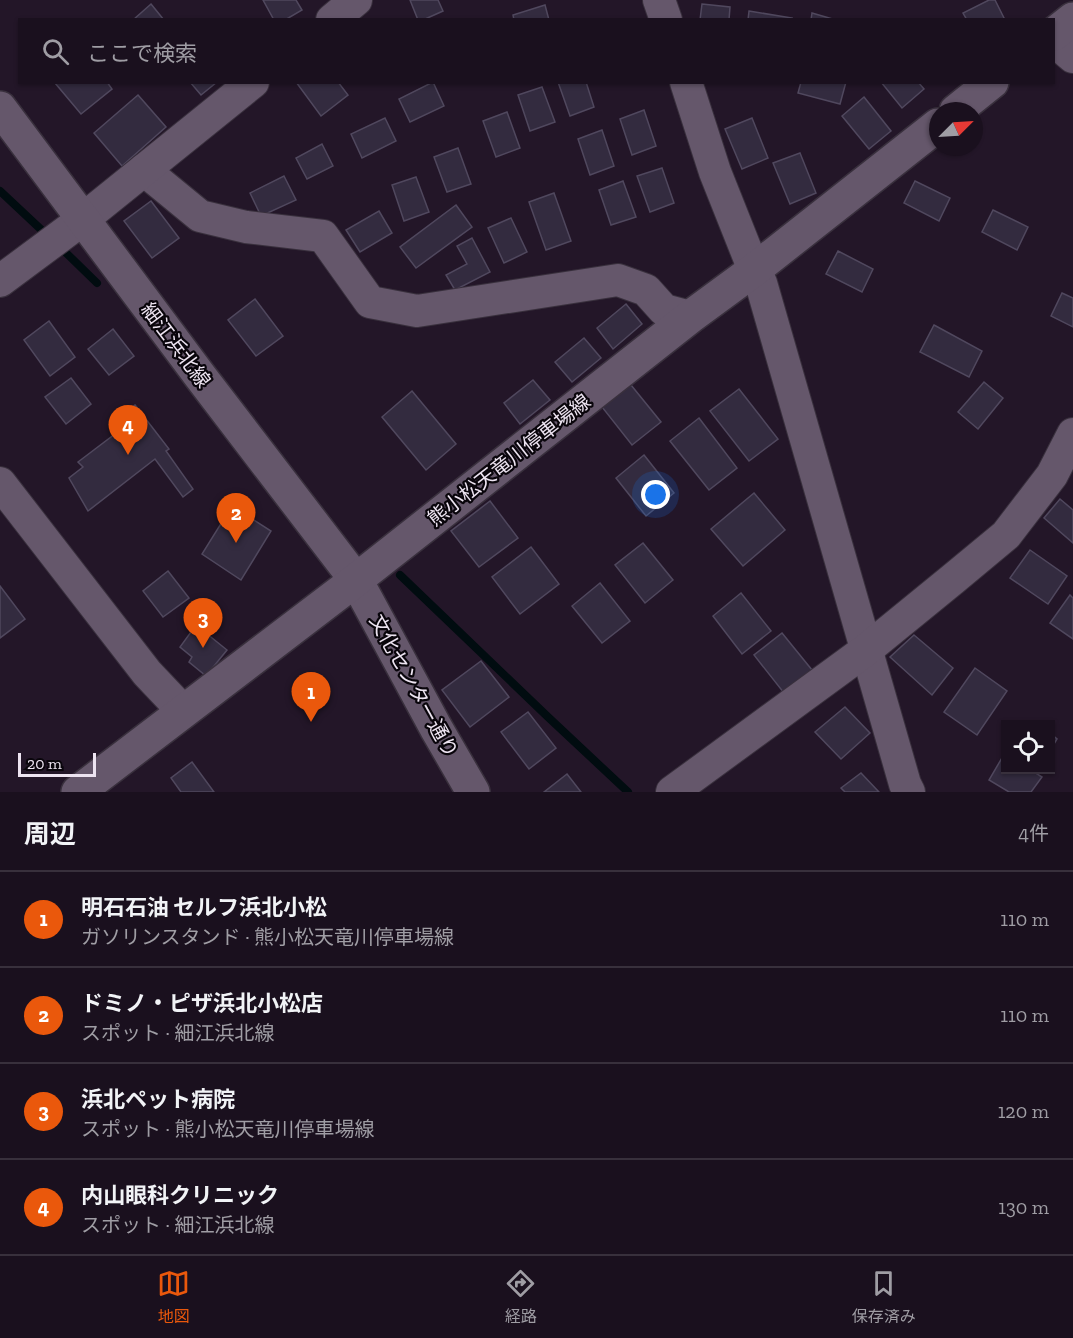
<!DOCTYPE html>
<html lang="ja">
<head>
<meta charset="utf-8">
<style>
  :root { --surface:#1a101e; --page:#231927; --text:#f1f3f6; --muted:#9f9da4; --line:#38303c; --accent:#ea580c }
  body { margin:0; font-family:"Zilla Slab","Noto Sans JP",serif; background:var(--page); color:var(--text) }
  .controls { position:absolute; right:18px; bottom:18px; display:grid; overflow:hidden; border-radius:0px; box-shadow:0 2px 4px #0004 }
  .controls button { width:54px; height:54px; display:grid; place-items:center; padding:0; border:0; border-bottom:2px solid var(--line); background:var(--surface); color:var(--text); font:30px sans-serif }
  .compass { position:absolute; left:929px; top:102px; width:54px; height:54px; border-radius:50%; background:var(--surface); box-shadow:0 2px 4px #0004; rotate:66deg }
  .scale { position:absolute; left:18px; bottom:15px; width:78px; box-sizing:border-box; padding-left:6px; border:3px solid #ede4f1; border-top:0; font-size:16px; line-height:21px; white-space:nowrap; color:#ede4f1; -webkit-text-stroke:4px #09050b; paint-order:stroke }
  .you { position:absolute; left:656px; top:495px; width:21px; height:21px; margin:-15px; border:4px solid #fff; border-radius:50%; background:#1a73e8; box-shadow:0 0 0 9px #1a73e833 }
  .badge { display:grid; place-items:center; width:39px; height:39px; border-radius:50%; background:var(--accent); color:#fff; font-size:20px; font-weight:700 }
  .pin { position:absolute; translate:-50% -50px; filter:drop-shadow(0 2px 3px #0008) }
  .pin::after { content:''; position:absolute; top:32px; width:21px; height:18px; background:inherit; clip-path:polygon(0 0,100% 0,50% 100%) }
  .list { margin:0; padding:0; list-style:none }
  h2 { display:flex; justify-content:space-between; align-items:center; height:78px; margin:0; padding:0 24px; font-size:26px }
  h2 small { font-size:20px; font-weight:400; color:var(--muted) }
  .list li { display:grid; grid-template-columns:39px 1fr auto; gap:18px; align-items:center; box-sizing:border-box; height:96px; padding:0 24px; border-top:2px solid var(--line) }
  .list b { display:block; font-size:22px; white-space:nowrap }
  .list p { margin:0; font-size:20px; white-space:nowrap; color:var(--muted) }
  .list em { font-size:20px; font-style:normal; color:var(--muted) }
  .icon { flex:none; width:33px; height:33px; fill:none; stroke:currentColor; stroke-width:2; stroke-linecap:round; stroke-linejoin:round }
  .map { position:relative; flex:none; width:1073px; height:792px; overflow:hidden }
  .search { position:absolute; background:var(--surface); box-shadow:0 2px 4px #0004; left:18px; right:18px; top:18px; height:66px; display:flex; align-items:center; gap:15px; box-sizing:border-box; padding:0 21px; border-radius:0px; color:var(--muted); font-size:22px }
  .sheet { height:462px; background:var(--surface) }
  nav { display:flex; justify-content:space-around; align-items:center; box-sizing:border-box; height:84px; border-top:2px solid var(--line); background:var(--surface); font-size:16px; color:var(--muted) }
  nav a { display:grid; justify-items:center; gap:3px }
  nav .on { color:var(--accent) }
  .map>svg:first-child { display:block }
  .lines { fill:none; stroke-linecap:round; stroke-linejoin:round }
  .stream { stroke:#010c10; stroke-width:8 }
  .building { fill:#332b3f; stroke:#50485e; stroke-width:1.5 }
  .street-casing { stroke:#39303d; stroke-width:34 }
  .secondary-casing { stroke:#39303d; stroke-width:36 }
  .street { stroke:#65576b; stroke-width:32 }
  .secondary { stroke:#65576b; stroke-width:33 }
  .labels { text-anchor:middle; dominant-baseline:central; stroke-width:4.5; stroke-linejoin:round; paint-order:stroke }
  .street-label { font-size:20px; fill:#ede4f1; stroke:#09050b }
</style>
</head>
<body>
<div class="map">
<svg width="1073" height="792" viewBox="0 0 1073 792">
  <rect width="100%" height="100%" fill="#231628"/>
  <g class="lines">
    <g class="stream">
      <polyline points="0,191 48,236"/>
      <polyline points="59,246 97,283"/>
      <polyline points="400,575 548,717 628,792"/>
    </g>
  </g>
  <g class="building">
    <polygon points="263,0 296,0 302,10 285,20 274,20"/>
    <polygon points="410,0 438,0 443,11 423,20 418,20"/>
    <polygon points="989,0 995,0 1005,20 967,20 963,13"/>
    <polygon points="151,4 164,20 133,20"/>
    <polygon points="702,4 730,7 729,20 700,20"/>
    <polygon points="545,5 549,20 514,20 513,15"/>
    <polygon points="749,11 792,18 791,20 748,20"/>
    <polygon points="812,13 836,20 811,20"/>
    <polygon points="56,82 107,82 112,89 81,114 55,83"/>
    <polygon points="190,82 217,82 201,95"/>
    <polygon points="296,82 338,82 348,95 321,116"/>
    <polygon points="433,82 444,106 410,122 399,99"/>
    <polygon points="558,82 586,82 594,107 570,116"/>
    <polygon points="801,82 846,82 840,104 798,93"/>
    <polygon points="881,82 918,82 924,89 902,108"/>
    <polygon points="542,87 555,122 530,131 518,95"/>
    <polygon points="138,95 166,127 122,166 94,133"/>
    <polygon points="864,97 891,131 869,149 842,116"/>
    <polygon points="644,110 656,146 632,155 620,119"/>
    <polygon points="507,112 520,148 496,157 483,121"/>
    <polygon points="385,118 396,141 362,158 351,134"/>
    <polygon points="752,118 768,158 742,169 725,129"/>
    <polygon points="602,130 614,166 590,175 578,139"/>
    <polygon points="322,144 333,166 307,179 296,158"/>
    <polygon points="458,148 471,184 447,192 434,157"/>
    <polygon points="800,153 816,193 790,204 773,163"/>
    <polygon points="662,168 674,203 650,212 637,176"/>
    <polygon points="284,176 296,200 261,216 250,193"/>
    <polygon points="416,177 429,212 404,221 392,185"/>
    <polygon points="623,181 636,217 611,225 599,190"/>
    <polygon points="915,181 950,198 939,221 904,203"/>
    <polygon points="554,193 571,241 546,250 529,202"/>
    <polygon points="151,201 179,238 152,258 124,221"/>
    <polygon points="456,205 472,227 416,268 400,247"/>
    <polygon points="993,210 1028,227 1017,250 982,232"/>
    <polygon points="379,211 392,233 360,252 346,230"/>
    <polygon points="511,218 527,252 504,263 488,228"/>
    <polygon points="472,238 490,272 455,290 446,275 467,264 457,246"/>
    <polygon points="838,251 873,269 862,292 826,274"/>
    <polygon points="1062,293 1073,298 1073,327 1051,316"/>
    <polygon points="255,299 283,336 256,356 228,320"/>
    <polygon points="626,304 642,324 613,349 597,328"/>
    <polygon points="49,321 75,357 50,376 24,340"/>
    <polygon points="934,325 982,351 969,377 920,352"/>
    <polygon points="113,329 134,356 109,375 88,349"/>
    <polygon points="584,338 601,358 572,382 555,362"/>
    <polygon points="71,378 91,404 66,424 45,397"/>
    <polygon points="533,380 550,400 520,424 504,403"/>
    <polygon points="984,382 1003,398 978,429 958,412"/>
    <polygon points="631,385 661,422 632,445 602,407"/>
    <polygon points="739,389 778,439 749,461 710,411"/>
    <polygon points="412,391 456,444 426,470 382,417"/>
    <polygon points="135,405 169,449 166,451 193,489 183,497 155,459 88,511 69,478 83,467 78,462 128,424 122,415"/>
    <polygon points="699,418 737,468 709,490 670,441"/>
    <polygon points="644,455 674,493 646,516 616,478"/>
    <polygon points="754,493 785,530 743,566 711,529"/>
    <polygon points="1060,499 1073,510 1073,543 1044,518"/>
    <polygon points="490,501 518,538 479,567 451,531"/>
    <polygon points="232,506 271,531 241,580 202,554"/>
    <polygon points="643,543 673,580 645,603 615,565"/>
    <polygon points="531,547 559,584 520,614 492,577"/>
    <polygon points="1030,550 1067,576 1048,604 1010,578"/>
    <polygon points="168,571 189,598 163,617 143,591"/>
    <polygon points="600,583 630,621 602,643 572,606"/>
    <polygon points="0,586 25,619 0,638"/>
    <polygon points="741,593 771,631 742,654 713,616"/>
    <polygon points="1070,595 1073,598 1073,639 1050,623"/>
    <polygon points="196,625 227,650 206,676 189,662 192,657 180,647"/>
    <polygon points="782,633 812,670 784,693 754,655"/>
    <polygon points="914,635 953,668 932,695 890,657"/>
    <polygon points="481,661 509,697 470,727 442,690"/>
    <polygon points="975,668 1007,691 977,735 944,712"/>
    <polygon points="845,707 870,733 841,759 815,732"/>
    <polygon points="528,712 556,748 529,769 501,732"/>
    <polygon points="1050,733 1057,739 1050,751"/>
    <polygon points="1006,751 1006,770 1031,770 1042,777 1031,792 1009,792 989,780"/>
    <polygon points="192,762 214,792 181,792 171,778"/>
    <polygon points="861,773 879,792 845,792 841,788"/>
    <polygon points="567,774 581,792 544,792"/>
  </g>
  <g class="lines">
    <g class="street-casing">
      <g id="street">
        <polyline points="659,0 666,20"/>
        <polyline points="332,20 356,0"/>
        <polyline points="1054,41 1073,57"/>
        <polyline points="686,82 715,172 754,270 761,283 905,784 909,792"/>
        <polyline points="144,170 200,216 246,227 323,236 370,302 417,311 618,280 646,290 664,310 690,317"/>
        <polyline points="0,281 82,220 253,82"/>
        <polyline points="0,483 147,673 183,711"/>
        <polyline points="672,792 866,650 953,579 1006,535 1052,475 1073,434"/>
      </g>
    </g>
    <g class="secondary-casing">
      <g id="secondary">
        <polyline points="1054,34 1073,19"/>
        <polyline points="0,108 200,376 356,580 436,728 473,792"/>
        <polyline points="956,111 992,82"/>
        <polyline points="78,792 356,580 690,317 754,270 938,125"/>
      </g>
    </g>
    <use href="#street" class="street"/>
    <use href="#secondary" class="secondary"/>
  </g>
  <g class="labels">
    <g class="street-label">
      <text transform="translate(176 345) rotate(53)">細江浜北線</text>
      <text transform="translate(509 460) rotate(-38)">熊小松天竜川停車場線</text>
      <text transform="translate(414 686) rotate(61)">文化センター通り</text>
    </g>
  </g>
</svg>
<div class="controls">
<button><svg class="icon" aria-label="locate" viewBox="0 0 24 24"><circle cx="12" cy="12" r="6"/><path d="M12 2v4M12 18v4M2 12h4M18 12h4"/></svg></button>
</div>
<svg class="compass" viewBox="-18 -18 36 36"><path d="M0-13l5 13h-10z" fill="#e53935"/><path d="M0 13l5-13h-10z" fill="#9f9da4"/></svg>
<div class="scale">20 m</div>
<div class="you"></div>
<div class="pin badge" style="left:311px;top:722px">1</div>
<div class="pin badge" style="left:236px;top:543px">2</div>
<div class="pin badge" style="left:203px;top:648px">3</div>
<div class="pin badge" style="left:128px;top:455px">4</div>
<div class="search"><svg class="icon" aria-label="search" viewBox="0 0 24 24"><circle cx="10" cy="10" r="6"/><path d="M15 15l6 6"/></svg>ここで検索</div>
</div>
<section class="sheet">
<h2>周辺<small>4件</small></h2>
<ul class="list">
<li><span class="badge">1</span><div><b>明石石油 セルフ浜北小松</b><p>ガソリンスタンド · 熊小松天竜川停車場線</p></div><em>110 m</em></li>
<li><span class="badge">2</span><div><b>ドミノ・ピザ浜北小松店</b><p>スポット · 細江浜北線</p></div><em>110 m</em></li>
<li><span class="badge">3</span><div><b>浜北ペット病院</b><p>スポット · 熊小松天竜川停車場線</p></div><em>120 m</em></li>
<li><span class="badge">4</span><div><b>内山眼科クリニック</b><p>スポット · 細江浜北線</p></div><em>130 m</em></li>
</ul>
</section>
<nav>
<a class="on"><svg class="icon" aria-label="map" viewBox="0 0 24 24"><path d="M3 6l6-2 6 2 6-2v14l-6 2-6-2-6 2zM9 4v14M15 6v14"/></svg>地図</a>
<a><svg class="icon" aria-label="directions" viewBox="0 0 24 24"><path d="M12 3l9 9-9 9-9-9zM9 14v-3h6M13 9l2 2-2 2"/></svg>経路</a>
<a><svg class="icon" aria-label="saved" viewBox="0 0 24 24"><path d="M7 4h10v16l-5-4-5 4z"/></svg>保存済み</a>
</nav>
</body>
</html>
